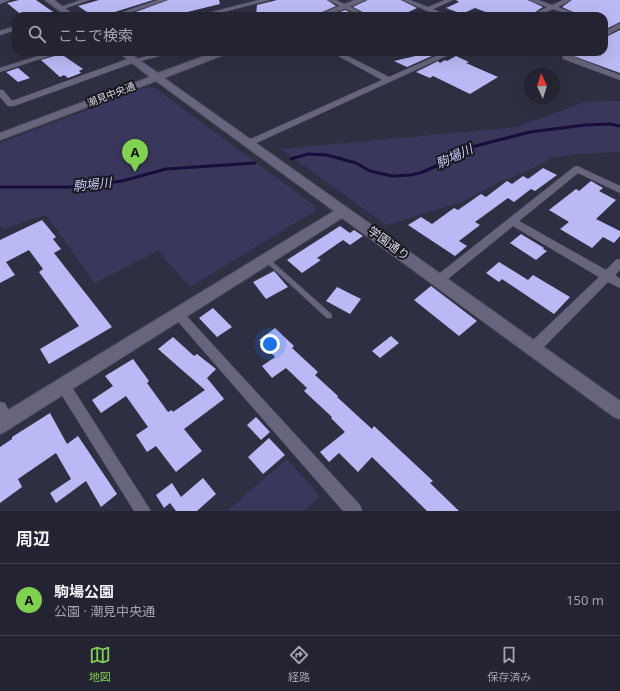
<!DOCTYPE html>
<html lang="ja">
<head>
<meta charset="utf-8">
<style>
  :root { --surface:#232332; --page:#2b2b3a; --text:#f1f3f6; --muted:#a3a4ac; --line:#40404d; --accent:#80d051 }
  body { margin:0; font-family:"Noto Sans","Noto Sans JP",sans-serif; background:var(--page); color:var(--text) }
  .compass { position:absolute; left:524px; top:68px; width:36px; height:36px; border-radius:50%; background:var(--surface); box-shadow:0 4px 16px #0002; rotate:356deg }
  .you { position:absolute; left:270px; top:344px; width:14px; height:14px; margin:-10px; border:3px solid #fff; border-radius:50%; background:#1a73e8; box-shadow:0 0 0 6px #1a73e833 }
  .badge { display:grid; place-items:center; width:26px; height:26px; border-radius:50%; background:var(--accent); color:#111; font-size:13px; font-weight:700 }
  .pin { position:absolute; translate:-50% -33px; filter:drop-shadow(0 1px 2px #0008) }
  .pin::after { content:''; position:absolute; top:21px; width:14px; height:12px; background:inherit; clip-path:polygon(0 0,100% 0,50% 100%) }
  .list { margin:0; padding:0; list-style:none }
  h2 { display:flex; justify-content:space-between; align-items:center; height:52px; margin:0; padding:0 16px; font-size:17px }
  h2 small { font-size:13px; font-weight:400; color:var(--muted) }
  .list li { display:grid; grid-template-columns:26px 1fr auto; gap:12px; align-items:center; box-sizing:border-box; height:72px; padding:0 16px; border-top:1px solid var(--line) }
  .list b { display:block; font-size:15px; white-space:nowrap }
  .list p { margin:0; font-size:13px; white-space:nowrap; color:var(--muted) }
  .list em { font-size:13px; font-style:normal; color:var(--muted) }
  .icon { flex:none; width:22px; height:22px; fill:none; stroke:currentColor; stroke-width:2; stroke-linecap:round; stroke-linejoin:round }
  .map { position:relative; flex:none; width:620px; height:511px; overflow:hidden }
  .search { position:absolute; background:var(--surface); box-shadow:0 4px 16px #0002; left:12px; right:12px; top:12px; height:44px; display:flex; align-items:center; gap:10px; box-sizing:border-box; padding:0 14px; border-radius:12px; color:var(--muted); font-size:15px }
  .sheet { height:124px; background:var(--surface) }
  nav { display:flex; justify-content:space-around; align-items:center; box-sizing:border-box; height:56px; border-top:1px solid var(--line); background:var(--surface); font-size:11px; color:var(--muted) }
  nav a { display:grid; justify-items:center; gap:2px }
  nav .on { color:var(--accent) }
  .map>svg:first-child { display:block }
  .green { fill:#3a375c }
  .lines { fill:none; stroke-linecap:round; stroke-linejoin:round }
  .stream { stroke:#170e3d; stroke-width:3 }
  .building { fill:#bab9f5 }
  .service-casing { stroke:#4d4d5e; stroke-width:1.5 }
  .minor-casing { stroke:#4d4d5e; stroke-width:1 }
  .tertiary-casing { stroke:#4d4d5e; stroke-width:2 }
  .service { fill:#66657d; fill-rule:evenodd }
  .minor { fill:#66657d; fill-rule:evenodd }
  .tertiary { fill:#66657d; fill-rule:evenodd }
  .labels { text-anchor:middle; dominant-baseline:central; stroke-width:4; stroke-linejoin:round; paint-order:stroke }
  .far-street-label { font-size:10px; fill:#d9d9e6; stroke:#181821 }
  .street-label { font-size:12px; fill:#d9d9e6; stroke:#181821 }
  .water-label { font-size:13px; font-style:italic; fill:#cac9fb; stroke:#181821 }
</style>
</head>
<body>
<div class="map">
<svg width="620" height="511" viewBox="0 0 620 511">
  <rect width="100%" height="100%" fill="#2f2f43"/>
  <g class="green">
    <polygon points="147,87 155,88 315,206 315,211 190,287 158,251 95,283 46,215 3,229 0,225 0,143"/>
    <polygon points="620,101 620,152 576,154 552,158 528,171 495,184 462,202 386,225 281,149 517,127 585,102"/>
    <polygon points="287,459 320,496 304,511 227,511"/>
  </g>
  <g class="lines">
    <g class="stream">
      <polyline points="291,159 308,154 327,155 356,163 370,171 392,176 410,175 420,173 448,161 475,146 530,132 585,125 610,124 620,126"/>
      <polyline points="0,187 76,187 122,181 166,169 255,163"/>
    </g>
  </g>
  <g class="building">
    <polygon points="19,0 36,0 59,16 23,16 7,3"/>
    <polygon points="99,0 153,0 102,16 93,16 78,6"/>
    <polygon points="168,0 219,0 220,4 171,16 125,16"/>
    <polygon points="277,0 327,0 336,6 314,16 256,16 257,5"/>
    <polygon points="367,0 401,0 417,8 400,16 370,16 353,7"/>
    <polygon points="456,0 528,0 543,7 529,16 496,16 475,8 462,14 446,8 459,2"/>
    <polygon points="572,0 620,0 620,22 604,30 604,16 582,16 562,7"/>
    <polygon points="345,10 358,16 330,16"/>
    <polygon points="620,30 620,73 565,53 604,52 604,38"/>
    <polygon points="61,54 83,69 79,71 81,73 68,78 64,75 60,77 41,60"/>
    <polygon points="424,54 428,54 432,56 407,67 394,61"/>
    <polygon points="456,56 469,62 466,63 498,77 470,94 433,76 430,78 416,72 438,61 440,63 445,60 447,61"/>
    <polygon points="18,68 30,78 18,82 6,72"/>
    <polygon points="543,168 557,175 535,191 531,189 514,202 508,198 475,222 480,225 459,241 467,246 455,256 408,225 421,217 432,224 454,208 458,210 481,194 486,197 507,181 512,184 523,176 528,179"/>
    <polygon points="591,181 603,188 599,191 616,200 596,219 620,231 620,236 614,243 603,237 592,248 560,229 569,222 549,210 576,189 579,191"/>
    <polygon points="42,220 56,237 53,239 61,249 54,253 112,327 49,364 40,349 79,326 39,272 43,269 29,250 6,262 15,275 0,283 0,240"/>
    <polygon points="340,226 350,233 354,230 363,236 350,245 343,240 317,258 321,260 302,273 287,260"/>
    <polygon points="521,234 544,248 543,249 547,251 536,260 510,243"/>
    <polygon points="499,262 528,280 533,275 570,297 554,314 502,279 499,282 486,273"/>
    <polygon points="274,271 288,287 266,299 253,282"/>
    <polygon points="431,286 477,321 459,336 414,300"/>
    <polygon points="337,287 361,299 350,314 326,301"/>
    <polygon points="213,308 232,327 217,337 199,318"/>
    <polygon points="275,328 294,346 292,348 318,372 315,375 338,396 337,397 372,429 374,426 433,481 430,483 459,511 427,511 372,457 358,472 339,453 329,462 320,452 345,432 331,418 332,417 304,391 307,388 286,368 272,378 262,366 275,357 259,340"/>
    <polygon points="391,336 399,343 380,358 372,351"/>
    <polygon points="173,337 194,356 197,354 216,369 207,378 224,399 184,429 202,451 176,472 156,446 147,452 136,435 148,427 126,396 101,413 92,400 113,386 105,376 133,359 149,381 147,383 168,412 172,410 173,412 205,390 158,349"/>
    <polygon points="50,413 67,444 78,436 117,494 101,507 86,481 56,503 50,493 71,479 56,453 18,479 22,487 0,503 0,447 12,439 12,437"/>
    <polygon points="256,417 270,432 261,440 247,425"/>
    <polygon points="269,438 285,455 263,474 248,457"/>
    <polygon points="203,478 216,494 197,511 176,511 170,503 164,508 156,495 172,483 181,497"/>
  </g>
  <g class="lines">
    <g class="service-casing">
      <polygon id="service" points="266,257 268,258 331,314 332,316 331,318 327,318 264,260 263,259 264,258"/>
    </g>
    <g class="minor-casing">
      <g id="minor">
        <polygon points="0,0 10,0 0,4"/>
        <polygon points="81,0 90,0 60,10 57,8"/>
        <polygon points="158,0 167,0 120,16 111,16"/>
        <polygon points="259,0 270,0 207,16 196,16"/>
        <polygon points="328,0 336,0 369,16 361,16"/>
        <polygon points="402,0 410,0 428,7 445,0 453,0 433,9 448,16 439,16"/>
        <polygon points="529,0 538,0 552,5 563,0 571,0 558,7 581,16 572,16 553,9 538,16 530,16 547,7"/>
        <polygon points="620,23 620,28 604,37 604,32"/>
        <polygon points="16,26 16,30 0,35 0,31"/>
        <polygon points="51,52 62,52 0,72 0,68"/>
        <polygon points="162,52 174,52 133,63 14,106 8,106 0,97 0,90 3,90 12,101 130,58 136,59"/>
        <polygon points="331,52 340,52 389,77 445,52 455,52 252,145 246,145 245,143 246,141 382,80"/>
        <polygon points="563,55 569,55 620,75 620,80 563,59"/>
        <polygon points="577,166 620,186 620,193 578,173 519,221 606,270 616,260 620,259 620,270 615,275 620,279 620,288 608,282 539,352 534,353 529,352 528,348 529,344 599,277 513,226 443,283 439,284 435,283 433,280 435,277 574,167"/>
        <polygon points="178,309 182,311 360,505 362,511 343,511 174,317 172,314 174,311"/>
        <polygon points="63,379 68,381 151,511 134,511 58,389 56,385 58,381"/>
        <polygon points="0,402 5,403 14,421 12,426 7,428 2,426 0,422"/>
      </g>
    </g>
    <g class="tertiary-casing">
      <g id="tertiary">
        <polygon points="45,0 54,0 75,16 66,16"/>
        <polygon points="355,0 366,0 326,16 315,16"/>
        <polygon points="118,52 128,52 158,73 215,52 227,52 226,54 164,78 620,401 620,419 614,417 342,218 6,431 0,434 0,415 334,211 156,81 0,140 0,133 150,77"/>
      </g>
    </g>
    <use href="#service" class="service"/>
    <use href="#minor" class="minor"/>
    <use href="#tertiary" class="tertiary"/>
  </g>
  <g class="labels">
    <g class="far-street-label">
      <text transform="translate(111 94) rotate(-21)">潮見中央通</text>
    </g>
    <g class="street-label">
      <text transform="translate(389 243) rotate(36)">学園通り</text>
    </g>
    <g class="water-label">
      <text transform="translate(454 156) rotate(-25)">駒場川</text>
      <text transform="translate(92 184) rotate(-6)">駒場川</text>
    </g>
  </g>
</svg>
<svg class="compass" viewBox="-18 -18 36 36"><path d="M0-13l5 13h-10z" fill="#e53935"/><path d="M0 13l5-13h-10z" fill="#a3a4ac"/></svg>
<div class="you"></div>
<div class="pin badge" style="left:135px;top:172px">A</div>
<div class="search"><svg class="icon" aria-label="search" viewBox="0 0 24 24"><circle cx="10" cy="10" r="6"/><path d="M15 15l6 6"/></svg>ここで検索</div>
</div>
<section class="sheet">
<h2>周辺<small></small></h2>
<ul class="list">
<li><span class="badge">A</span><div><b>駒場公園</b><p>公園 · 潮見中央通</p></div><em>150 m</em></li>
</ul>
</section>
<nav>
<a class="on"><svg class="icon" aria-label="map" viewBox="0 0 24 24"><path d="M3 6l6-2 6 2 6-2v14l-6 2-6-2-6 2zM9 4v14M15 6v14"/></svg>地図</a>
<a><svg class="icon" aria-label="directions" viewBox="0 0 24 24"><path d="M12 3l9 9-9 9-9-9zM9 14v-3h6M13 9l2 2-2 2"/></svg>経路</a>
<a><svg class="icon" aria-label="saved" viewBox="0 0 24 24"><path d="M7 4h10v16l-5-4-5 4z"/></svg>保存済み</a>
</nav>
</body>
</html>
